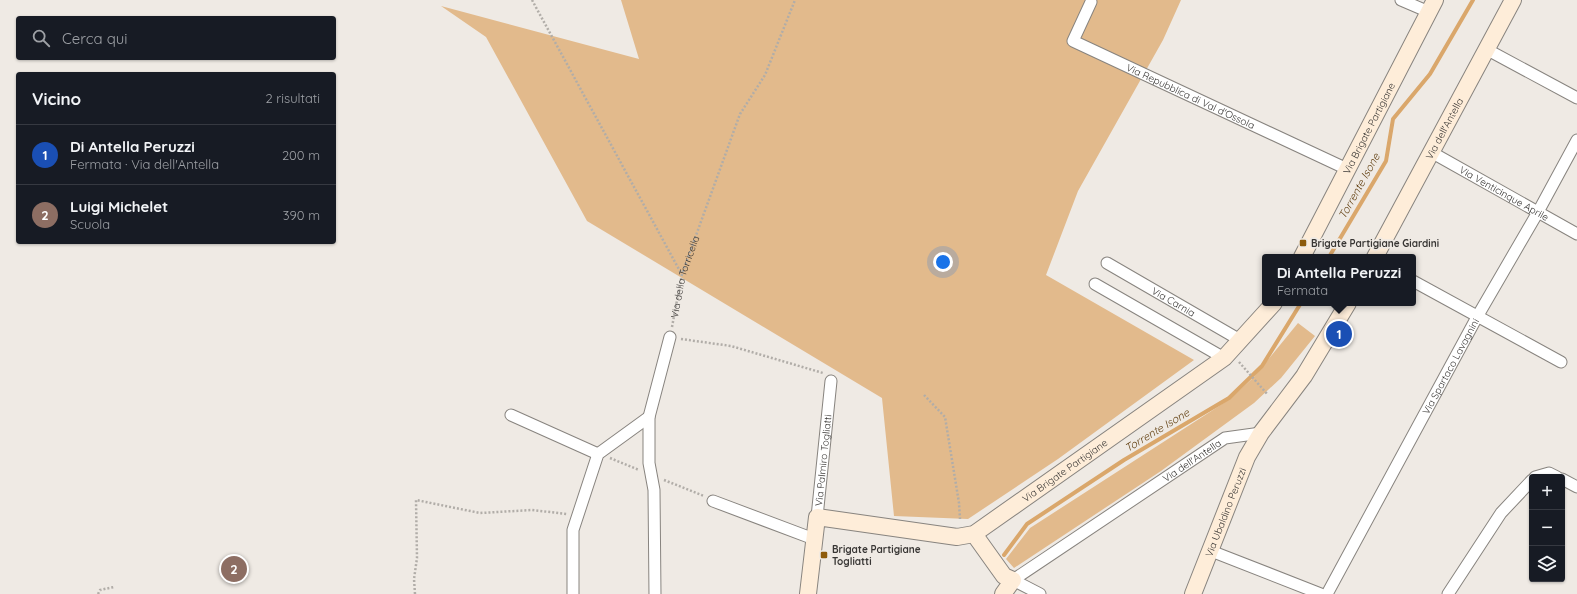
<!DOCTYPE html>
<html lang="it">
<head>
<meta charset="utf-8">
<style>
  :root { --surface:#171b24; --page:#20242c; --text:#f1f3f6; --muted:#9ea1a6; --line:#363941; --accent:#c4af8c }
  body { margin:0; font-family:Quicksand,sans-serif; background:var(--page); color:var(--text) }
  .controls { position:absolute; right:12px; bottom:12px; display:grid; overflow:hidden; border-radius:4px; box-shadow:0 1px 3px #0004 }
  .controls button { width:36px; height:36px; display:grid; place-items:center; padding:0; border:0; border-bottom:1px solid var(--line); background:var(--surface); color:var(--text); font:20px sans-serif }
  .you { position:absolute; left:943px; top:262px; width:14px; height:14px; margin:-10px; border:3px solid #fff; border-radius:50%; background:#1a73e8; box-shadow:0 0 0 6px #1a73e833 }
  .badge { display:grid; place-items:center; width:26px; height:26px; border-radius:50%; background:var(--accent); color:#fff; font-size:13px; font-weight:700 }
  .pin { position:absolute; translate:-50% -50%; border:2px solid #fff; box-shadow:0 1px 4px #0006 }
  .popup { position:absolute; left:1262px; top:254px; width:154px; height:52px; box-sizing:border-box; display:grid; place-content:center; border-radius:4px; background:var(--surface); filter:drop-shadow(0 1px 3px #0005); font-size:13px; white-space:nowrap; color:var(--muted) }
  .popup b { font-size:15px; color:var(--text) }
  .popup::after { content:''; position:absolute; left:50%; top:100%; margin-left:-8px; border:8px solid transparent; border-top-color:var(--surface) }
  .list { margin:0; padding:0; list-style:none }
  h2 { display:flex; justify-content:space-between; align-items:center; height:52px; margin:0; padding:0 16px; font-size:17px }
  h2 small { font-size:13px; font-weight:400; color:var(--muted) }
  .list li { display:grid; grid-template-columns:26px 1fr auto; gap:12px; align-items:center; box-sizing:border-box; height:60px; padding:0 16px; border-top:1px solid var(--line) }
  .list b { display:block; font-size:15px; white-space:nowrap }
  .list p { margin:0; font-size:13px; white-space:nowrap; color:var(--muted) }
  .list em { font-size:13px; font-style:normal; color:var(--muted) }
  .icon { flex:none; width:22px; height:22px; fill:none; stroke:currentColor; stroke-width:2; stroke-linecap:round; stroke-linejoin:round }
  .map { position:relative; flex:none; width:1577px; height:594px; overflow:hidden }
  .search { position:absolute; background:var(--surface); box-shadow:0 1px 3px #0004; left:16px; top:16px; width:320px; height:44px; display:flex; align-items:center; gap:10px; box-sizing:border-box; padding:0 14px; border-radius:4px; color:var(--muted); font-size:15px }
  .panel { position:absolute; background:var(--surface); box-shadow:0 1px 3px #0004; left:16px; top:72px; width:320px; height:172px; border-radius:4px }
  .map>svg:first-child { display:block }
  .green { fill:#e2ba8c }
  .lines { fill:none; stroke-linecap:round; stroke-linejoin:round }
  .stream { stroke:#daa76b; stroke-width:4 }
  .street-casing { stroke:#88847f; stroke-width:13 }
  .secondary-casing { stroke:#88847f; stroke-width:18 }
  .path { stroke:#b1ada8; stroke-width:2.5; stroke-dasharray:2 2; stroke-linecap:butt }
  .street { stroke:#fff; stroke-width:11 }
  .secondary { stroke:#feedd9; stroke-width:16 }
  .poi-dot { fill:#8e5b0a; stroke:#efeae4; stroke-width:1.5 }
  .labels { text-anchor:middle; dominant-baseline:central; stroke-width:3.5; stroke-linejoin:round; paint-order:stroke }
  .street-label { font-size:10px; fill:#383634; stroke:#efeae4 }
  .poi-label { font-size:10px; font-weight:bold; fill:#383634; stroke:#efeae4; text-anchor:start }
  .water-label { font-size:11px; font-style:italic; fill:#613f10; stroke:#efeae4 }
</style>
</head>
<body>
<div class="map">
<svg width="1577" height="594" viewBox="0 0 1577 594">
  <rect width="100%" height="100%" fill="#efeae4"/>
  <g class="green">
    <polygon points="621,0 1181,0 1163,40 1078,191 1046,275 1194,360 1058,459 968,519 894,516 882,398 587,221 486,37 441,6 639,59"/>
    <polygon points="1298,323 1315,336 1281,378 1254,403 1161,471 1014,568 1006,559 1030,528 1230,399 1253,378"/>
  </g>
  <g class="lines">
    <g class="stream">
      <polyline points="1329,257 1386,161 1393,119 1430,74 1473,0"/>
      <polyline points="1004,555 1027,524 1124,460 1229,398 1262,366 1301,303"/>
    </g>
    <g class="street-casing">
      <g id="street">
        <polyline points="1401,0 1429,12"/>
        <path id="s2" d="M1091 2 1073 41 1347 169"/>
        <polyline points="1486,49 1577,98"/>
        <path id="s3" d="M1431 152 1577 234"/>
        <path id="s4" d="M1107 263 1240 340"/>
        <polyline points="1413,281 1561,362"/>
        <polyline points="1095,284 1224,358"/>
        <polyline points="511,415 598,454"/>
        <polyline points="1535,477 1549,473 1557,477"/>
        <polyline points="1562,479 1577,487"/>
        <polyline points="713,501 814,539"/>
        <path id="s5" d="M817 517 831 381"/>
        <polyline points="1211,551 1321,594"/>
        <path id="s6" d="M1013 580 1225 438 1261 433"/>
        <polyline points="1013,580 1040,594"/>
        <polyline points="573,594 573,530 598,454 649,417"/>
        <polyline points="655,594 654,490 649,463 649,417 670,337"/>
        <path id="s7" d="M1327 594 1477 317 1538 212 1577 140"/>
        <polyline points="1448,594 1501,513 1532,480"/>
      </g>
    </g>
    <g class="secondary-casing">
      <g id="secondary">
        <path id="s8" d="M1302 257 1435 0"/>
        <path id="s9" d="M1375 257 1513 0"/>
        <polyline points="974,534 1004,576 1013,580 1003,594"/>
        <path id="s10" d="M808 594 817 517 957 537 974 534 1224 358 1274 303"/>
        <path id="s11" d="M1193 594 1247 457 1261 433 1304 376 1348 303"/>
      </g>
    </g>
    <g class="path">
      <polyline points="532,0 681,273"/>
      <path id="s1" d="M672 327 682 274 740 114 765 75 795 0"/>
      <polyline points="681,339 731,346 823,373"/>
      <polyline points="1239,362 1268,395"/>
      <polyline points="924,395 945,417 959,503 960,519"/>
      <polyline points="610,458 639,470"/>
      <polyline points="664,480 704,496"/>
      <polyline points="98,594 100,590 114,587"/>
      <polyline points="415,594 414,579 417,558 416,500 480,513 532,510 567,514"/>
    </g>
    <use href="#street" class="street"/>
    <use href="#secondary" class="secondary"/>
  </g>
  <g class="poi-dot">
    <rect x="1299" y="239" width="8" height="8" rx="2"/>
    <rect x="820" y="551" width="8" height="8" rx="2"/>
  </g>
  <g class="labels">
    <g class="street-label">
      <text stroke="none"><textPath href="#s2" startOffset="173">Via Repubblica di Val d'Ossola</textPath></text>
      <text stroke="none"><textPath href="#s8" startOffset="145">Via Brigate Partigiane</textPath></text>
      <text stroke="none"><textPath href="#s9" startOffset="146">Via dell'Antella</textPath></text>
      <text stroke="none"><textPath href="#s3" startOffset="84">Via Venticinque Aprile</textPath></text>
      <text stroke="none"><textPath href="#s1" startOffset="52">Via della Torricella</textPath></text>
      <text stroke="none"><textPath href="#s4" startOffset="77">Via Carnia</textPath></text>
      <text stroke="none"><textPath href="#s7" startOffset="259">Via Spartaco Lavagnini</textPath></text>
      <text stroke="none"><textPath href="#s5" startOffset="57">Via Palmiro Togliatti</textPath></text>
      <text stroke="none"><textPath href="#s6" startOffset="215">Via dell'Antella</textPath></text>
      <text stroke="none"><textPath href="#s10" startOffset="347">Via Brigate Partigiane</textPath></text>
      <text stroke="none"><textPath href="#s11" startOffset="88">Via Ubaldino Peruzzi</textPath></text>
    </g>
    <g class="poi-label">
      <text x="1311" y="243">Brigate Partigiane Giardini</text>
      <text x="832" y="549">Brigate Partigiane<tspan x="832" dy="12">Togliatti</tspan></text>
    </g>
    <g class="water-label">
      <text transform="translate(1359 186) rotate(-61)">Torrente Isone</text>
      <text transform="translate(1157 430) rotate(-31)">Torrente Isone</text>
    </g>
  </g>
</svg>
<div class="controls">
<button>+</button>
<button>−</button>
<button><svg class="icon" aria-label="layers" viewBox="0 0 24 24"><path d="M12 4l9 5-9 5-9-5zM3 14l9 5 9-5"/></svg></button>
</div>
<div class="you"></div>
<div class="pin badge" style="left:1339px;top:334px;background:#1a4fb4">1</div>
<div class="popup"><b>Di Antella Peruzzi</b>Fermata</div>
<div class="pin badge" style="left:234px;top:569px;background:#8d6e63">2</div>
<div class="search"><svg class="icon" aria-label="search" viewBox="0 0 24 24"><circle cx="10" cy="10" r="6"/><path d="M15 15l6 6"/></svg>Cerca qui</div>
<section class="panel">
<h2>Vicino<small>2 risultati</small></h2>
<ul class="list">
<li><span class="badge" style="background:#1a4fb4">1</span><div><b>Di Antella Peruzzi</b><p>Fermata · Via dell'Antella</p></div><em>200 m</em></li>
<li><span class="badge" style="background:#8d6e63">2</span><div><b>Luigi Michelet</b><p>Scuola</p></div><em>390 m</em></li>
</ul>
</section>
</div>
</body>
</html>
